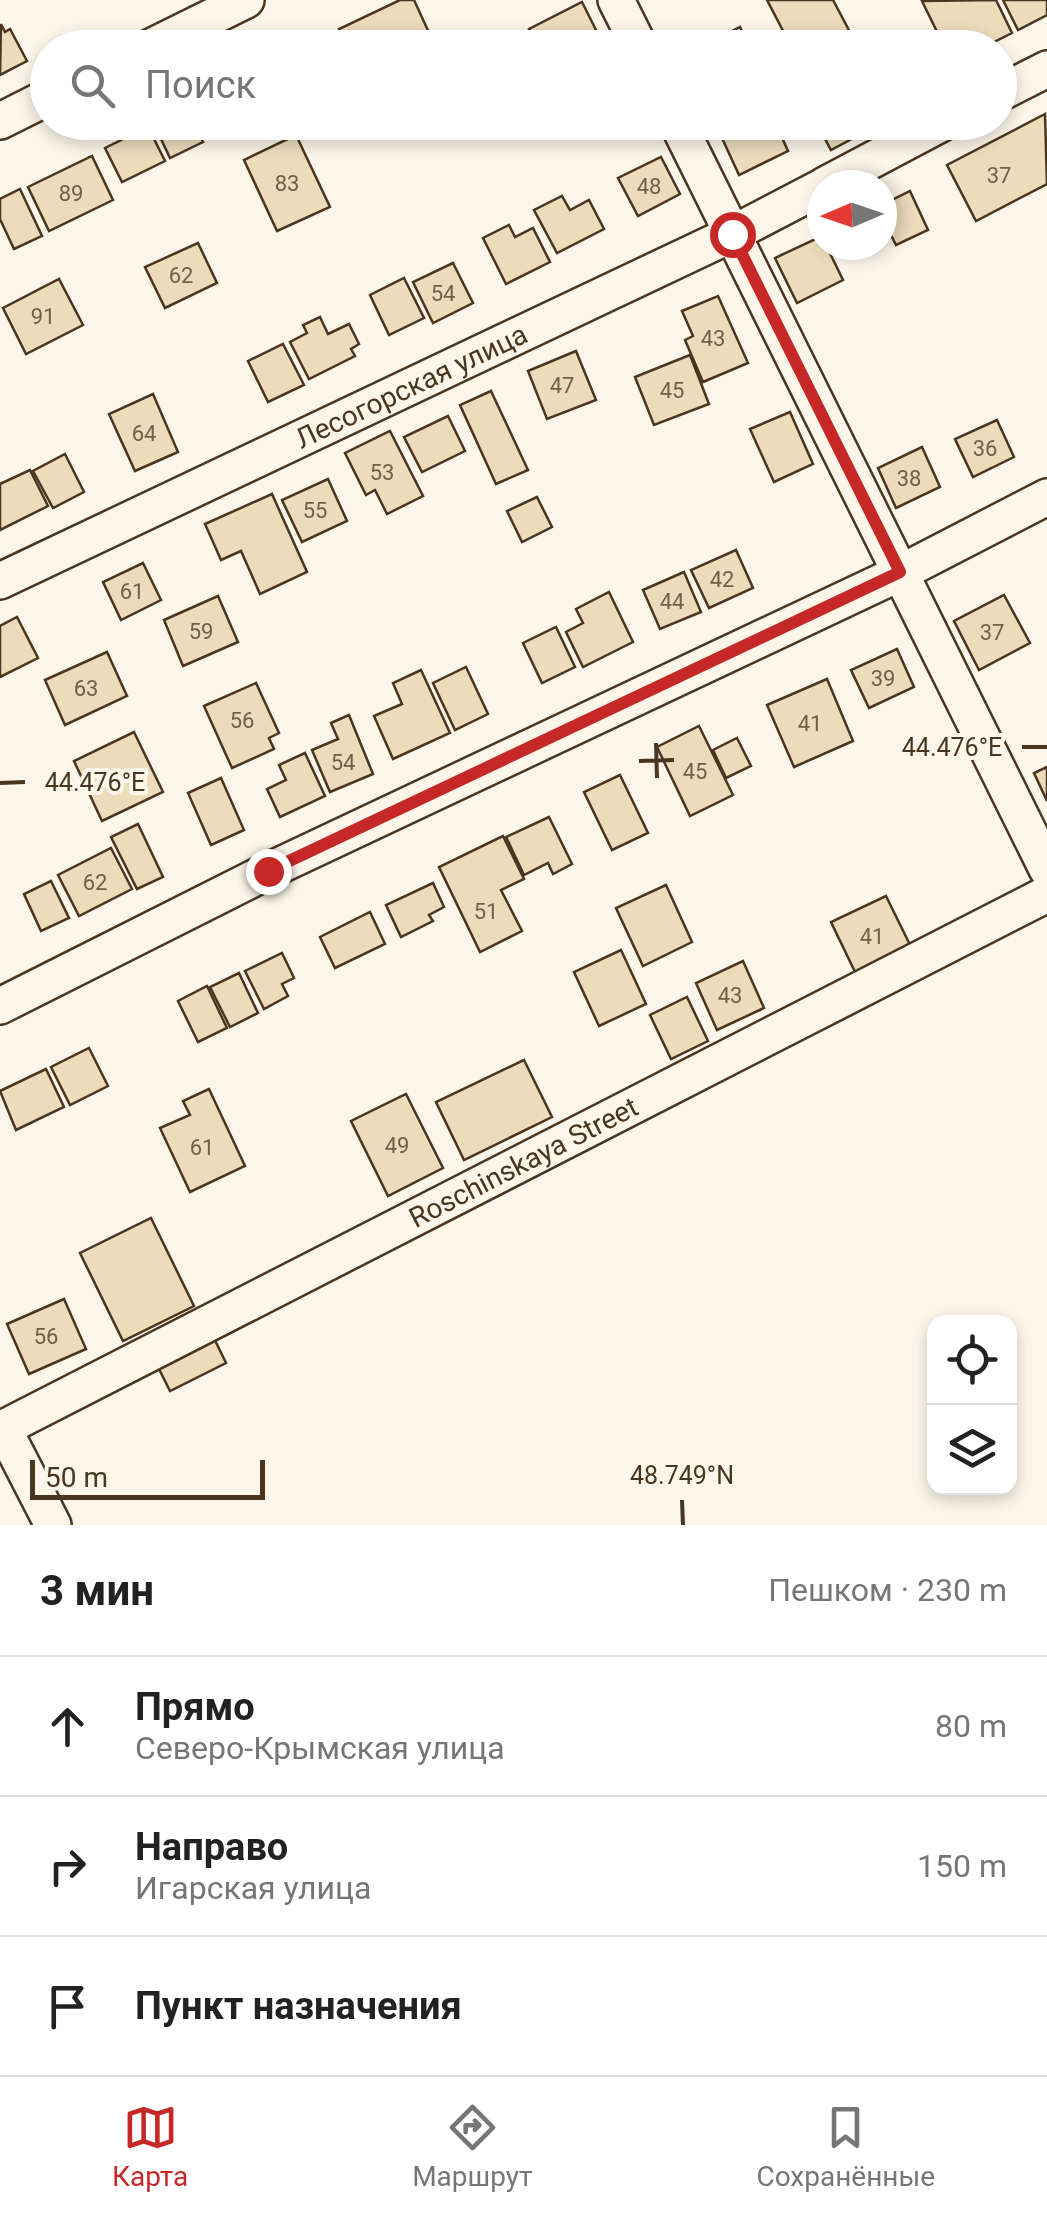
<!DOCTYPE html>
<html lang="ru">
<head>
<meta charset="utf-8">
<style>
  :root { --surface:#fff; --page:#f6f6f6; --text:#222; --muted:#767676; --line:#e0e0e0; --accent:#c62828 }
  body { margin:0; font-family:Roboto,sans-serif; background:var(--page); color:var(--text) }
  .controls { position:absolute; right:30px; bottom:30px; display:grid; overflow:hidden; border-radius:20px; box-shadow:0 5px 15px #0003 }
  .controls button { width:90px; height:90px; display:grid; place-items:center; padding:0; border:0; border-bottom:2px solid var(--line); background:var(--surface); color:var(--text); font:50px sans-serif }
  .compass { position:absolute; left:807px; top:170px; width:90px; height:90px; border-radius:50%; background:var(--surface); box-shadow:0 5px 15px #0003; rotate:268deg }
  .scale { position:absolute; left:30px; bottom:25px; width:235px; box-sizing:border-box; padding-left:10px; border:5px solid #4a3520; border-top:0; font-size:28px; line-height:35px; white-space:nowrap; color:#4a3520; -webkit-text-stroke:8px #fbf6e9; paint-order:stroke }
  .stop { position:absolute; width:30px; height:30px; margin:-22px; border:8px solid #c62828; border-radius:50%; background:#fff }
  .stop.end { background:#c62828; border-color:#fff; box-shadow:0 2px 10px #0008 }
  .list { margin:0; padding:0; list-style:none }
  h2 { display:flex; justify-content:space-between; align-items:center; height:130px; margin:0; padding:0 40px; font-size:42px }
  h2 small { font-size:32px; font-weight:400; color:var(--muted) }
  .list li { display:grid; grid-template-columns:65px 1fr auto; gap:30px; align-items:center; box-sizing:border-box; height:140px; padding:0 40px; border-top:2px solid var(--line) }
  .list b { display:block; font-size:38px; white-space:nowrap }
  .list p { margin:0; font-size:32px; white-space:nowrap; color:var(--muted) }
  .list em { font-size:32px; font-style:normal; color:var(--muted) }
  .icon { flex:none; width:55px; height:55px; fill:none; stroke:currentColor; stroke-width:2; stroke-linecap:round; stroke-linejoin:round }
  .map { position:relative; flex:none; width:1047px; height:1525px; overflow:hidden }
  .search { position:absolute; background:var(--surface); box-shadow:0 5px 15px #0003; left:30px; right:30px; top:30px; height:110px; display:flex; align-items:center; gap:25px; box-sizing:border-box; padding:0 35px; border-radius:55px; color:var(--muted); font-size:38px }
  .sheet { height:550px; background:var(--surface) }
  nav { display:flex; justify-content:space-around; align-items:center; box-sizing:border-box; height:140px; border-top:2px solid var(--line); background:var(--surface); font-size:28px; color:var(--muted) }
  nav a { display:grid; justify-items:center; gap:5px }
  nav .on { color:var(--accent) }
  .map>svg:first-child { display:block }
  .building { fill:#ecdcbc; stroke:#4a3520; stroke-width:2.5 }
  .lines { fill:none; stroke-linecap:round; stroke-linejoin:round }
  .minor-casing { stroke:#4a3520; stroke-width:40 }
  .minor { stroke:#fbf6e9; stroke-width:35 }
  .route { stroke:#c62828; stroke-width:12 }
  .ticks { fill:none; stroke:#4a3520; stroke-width:4 }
  .labels { text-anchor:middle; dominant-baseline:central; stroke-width:8; stroke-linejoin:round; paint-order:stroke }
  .number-label { font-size:22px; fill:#725f47 }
  .street-label { font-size:28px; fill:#4a3520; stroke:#fbf6e9 }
  .ticks-label { font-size:25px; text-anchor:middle; fill:#4a3520; stroke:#fbf6e9; stroke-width:8; stroke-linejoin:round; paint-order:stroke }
</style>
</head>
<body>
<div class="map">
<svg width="1047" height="1525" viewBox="0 0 1047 1525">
  <rect width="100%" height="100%" fill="#fbf6e9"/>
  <g class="building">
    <polygon points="400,0 414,0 436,48 386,48 384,43 376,48 348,48 339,29"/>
    <polygon points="767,0 833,0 852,36 829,48 792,48"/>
    <polygon points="996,0 1012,33 982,48 945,48 922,1"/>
    <polygon points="1003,0 1047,0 1047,15 1018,30"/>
    <polygon points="582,2 605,48 526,48 523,42 533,36 529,29"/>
    <polygon points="1,24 5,32 10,29 27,61 0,75"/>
    <polygon points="740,27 750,48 699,48"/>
    <polygon points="899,34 907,48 874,48"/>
    <polygon points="1045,114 1047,184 976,221 947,165"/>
    <polygon points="153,122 193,122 203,142 170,158"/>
    <polygon points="721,122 775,122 788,151 739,175 716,125"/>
    <polygon points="796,122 855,122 861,134 831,150 819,128 803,136"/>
    <polygon points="148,127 165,161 122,182 105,148"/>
    <polygon points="296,135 330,207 277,231 244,160"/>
    <polygon points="92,156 113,200 49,231 28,187"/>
    <polygon points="661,157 680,194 638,216 618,178"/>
    <polygon points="20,189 42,236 14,249 0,219 0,199"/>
    <polygon points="910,191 928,230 896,245 882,217 882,205"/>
    <polygon points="562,196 570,210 589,200 604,229 557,253 534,210"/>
    <polygon points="509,225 515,237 533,228 550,262 506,284 483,238"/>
    <polygon points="822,236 822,245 826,245 843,280 797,303 775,258"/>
    <polygon points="198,243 217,283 165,308 145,267"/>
    <polygon points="453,263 473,303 433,323 413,282"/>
    <polygon points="404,278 424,318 389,335 370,295"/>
    <polygon points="59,279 83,325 26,354 3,308"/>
    <polygon points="718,296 748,363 703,382 685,340 693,336 682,311"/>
    <polygon points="320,317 328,334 349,324 359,344 351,349 355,356 309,379 290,342 307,333 303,325"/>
    <polygon points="283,344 304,385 268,402 248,361"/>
    <polygon points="576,351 596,400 547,419 528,371"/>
    <polygon points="690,355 709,404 654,425 635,377"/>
    <polygon points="491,391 528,470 496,484 460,405"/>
    <polygon points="153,394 178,452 135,471 109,414"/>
    <polygon points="790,412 813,464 774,482 750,429"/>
    <polygon points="448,416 465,451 422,472 404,437"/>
    <polygon points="997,420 1014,457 973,477 955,439"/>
    <polygon points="390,431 423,496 387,514 375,490 366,495 345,453"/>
    <polygon points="922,447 940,487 896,508 878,468"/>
    <polygon points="65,454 84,492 53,508 33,471"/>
    <polygon points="30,470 48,506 0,530 0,484"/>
    <polygon points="328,479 347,521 302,542 282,500"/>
    <polygon points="272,494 307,572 260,594 241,551 221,560 205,524"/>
    <polygon points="537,497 552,527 522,542 507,511"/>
    <polygon points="736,550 753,588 709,608 691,570"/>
    <polygon points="143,563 161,600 121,620 103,582"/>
    <polygon points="684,572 701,612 660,629 643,590"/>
    <polygon points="609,592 633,642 583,667 566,632 583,623 576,609"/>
    <polygon points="1004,595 1030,643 979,670 954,621"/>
    <polygon points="218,596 238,642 183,666 164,620"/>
    <polygon points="17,617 38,658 0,677 0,626"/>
    <polygon points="556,627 575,667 542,683 523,643"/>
    <polygon points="897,649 914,687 869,708 851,670"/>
    <polygon points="107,652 127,696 65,725 45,680"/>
    <polygon points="466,667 488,714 455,730 433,683"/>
    <polygon points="421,670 450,733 393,759 374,716 402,704 393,683"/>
    <polygon points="827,679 853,741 794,767 767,705"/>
    <polygon points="256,683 279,733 269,738 274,749 232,768 204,706"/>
    <polygon points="349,715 373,774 330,792 312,750 338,739 331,723"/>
    <polygon points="699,726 733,795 690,816 657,747"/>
    <polygon points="134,732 163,792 102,821 74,761"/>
    <polygon points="737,738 751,766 726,778 713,750"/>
    <polygon points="305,753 325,796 280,817 267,789 286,780 279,765"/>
    <polygon points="1047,767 1047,801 1034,773"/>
    <polygon points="620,775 648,833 612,850 584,792"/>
    <polygon points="221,778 244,830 211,845 188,793"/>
    <polygon points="549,817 572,864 553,874 548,863 524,875 506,837"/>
    <polygon points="138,824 163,877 137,889 111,837"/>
    <polygon points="503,836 524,879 501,890 522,931 480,952 439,867"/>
    <polygon points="111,848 132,889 79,916 58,875"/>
    <polygon points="51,881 69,918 41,931 24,894"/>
    <polygon points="433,883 444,907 429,915 433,921 401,937 386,905"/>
    <polygon points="666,885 692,942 643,966 616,908"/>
    <polygon points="886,896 912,949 857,976 831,922"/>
    <polygon points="370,912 385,944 335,968 320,937"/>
    <polygon points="621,950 646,1004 599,1026 574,972"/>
    <polygon points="282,953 294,978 282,984 288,996 264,1009 245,971"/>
    <polygon points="743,961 764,1008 717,1030 696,983"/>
    <polygon points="239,973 258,1013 230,1027 210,987"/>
    <polygon points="207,986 227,1028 198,1042 178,1001"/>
    <polygon points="687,997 708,1041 671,1059 650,1015"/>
    <polygon points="89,1048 108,1086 70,1105 51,1067"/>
    <polygon points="524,1060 552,1117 464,1160 436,1102"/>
    <polygon points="46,1069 64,1107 16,1130 0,1091"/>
    <polygon points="209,1089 245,1166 190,1192 160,1128 190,1115 183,1101"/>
    <polygon points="406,1094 443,1168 388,1196 351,1121"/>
    <polygon points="151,1218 194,1306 123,1341 80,1253"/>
    <polygon points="64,1299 86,1349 29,1374 7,1324"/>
    <polygon points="211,1332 226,1363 170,1391 155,1361"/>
  </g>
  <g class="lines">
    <g class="minor-casing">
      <g id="minor">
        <polyline points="616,0 640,48"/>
        <polyline points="149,48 246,0"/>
        <polyline points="1000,93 1047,69"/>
        <polyline points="0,121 48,97"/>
        <polyline points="677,122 1047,869"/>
        <polyline points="825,185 944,122"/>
        <path id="s1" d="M0 581 732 234 822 187"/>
        <polyline points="0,1006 268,871 900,573 1047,497"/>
        <polyline points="3,1428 53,1525"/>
        <path id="s2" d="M0 1430 1047 894"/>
      </g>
    </g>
    <use href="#minor" class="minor"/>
  </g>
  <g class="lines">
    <polyline class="route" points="268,871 900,572 732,234"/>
  </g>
  <path class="ticks" d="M656 743 657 778M1022 747H1047M639 761 674 760M0 783 25 782M682 1500 683 1525"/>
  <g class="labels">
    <g class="number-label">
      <text x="999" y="175">37</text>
      <text x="287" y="183">83</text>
      <text x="649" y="186">48</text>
      <text x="71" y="193">89</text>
      <text x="181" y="275">62</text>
      <text x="443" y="293">54</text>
      <text x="43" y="316">91</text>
      <text x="713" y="338">43</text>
      <text x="562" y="385">47</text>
      <text x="672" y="390">45</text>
      <text x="144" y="433">64</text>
      <text x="985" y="448">36</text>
      <text x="382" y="472">53</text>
      <text x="909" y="478">38</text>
      <text x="315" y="510">55</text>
      <text x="722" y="579">42</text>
      <text x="132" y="591">61</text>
      <text x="672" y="601">44</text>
      <text x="201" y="631">59</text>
      <text x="992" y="632">37</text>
      <text x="883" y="678">39</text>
      <text x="86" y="688">63</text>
      <text x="242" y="720">56</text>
      <text x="810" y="723">41</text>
      <text x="343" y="762">54</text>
      <text x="695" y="771">45</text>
      <text x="95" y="882">62</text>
      <text x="486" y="911">51</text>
      <text x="872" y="936">41</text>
      <text x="730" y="995">43</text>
      <text x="397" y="1145">49</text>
      <text x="202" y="1147">61</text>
      <text x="46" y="1336">56</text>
    </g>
    <g class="street-label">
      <text stroke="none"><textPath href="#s1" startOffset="455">Лесогорская улица</textPath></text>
      <text stroke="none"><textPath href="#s2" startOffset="588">Roschinskaya Street</textPath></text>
    </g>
  </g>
  <g class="ticks-label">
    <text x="952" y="756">44.476°E</text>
    <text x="95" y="791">44.476°E</text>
    <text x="682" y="1484">48.749°N</text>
  </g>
</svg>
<div class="controls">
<button><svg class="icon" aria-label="locate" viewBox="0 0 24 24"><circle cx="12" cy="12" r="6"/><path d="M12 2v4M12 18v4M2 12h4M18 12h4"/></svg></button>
<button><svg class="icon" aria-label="layers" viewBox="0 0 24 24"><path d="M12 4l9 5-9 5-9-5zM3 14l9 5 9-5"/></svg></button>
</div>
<svg class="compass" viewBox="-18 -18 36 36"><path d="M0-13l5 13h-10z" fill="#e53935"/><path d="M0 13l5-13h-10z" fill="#767676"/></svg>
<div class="scale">50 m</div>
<div class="stop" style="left:732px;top:234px"></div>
<div class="stop end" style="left:268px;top:871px"></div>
<div class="search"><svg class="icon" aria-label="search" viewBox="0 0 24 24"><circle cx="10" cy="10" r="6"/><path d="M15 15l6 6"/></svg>Поиск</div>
</div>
<section class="sheet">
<h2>3 мин<small>Пешком · 230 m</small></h2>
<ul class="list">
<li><svg class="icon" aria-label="ahead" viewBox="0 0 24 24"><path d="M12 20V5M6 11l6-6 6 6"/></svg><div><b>Прямо</b><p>Северо-Крымская улица</p></div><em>80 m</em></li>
<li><svg class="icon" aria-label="right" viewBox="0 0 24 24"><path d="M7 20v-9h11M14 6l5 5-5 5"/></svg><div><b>Направо</b><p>Игарская улица</p></div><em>150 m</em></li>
<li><svg class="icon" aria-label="arrive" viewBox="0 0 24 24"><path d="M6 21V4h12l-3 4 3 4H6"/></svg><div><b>Пункт назначения</b></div></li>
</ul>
</section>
<nav>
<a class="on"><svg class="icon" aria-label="map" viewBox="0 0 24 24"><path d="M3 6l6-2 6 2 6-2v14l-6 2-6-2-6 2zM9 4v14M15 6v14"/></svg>Карта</a>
<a><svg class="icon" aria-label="directions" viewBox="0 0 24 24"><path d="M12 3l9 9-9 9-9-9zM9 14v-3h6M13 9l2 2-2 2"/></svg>Маршрут</a>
<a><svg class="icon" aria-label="saved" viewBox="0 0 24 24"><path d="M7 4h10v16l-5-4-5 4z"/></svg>Сохранённые</a>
</nav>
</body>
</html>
